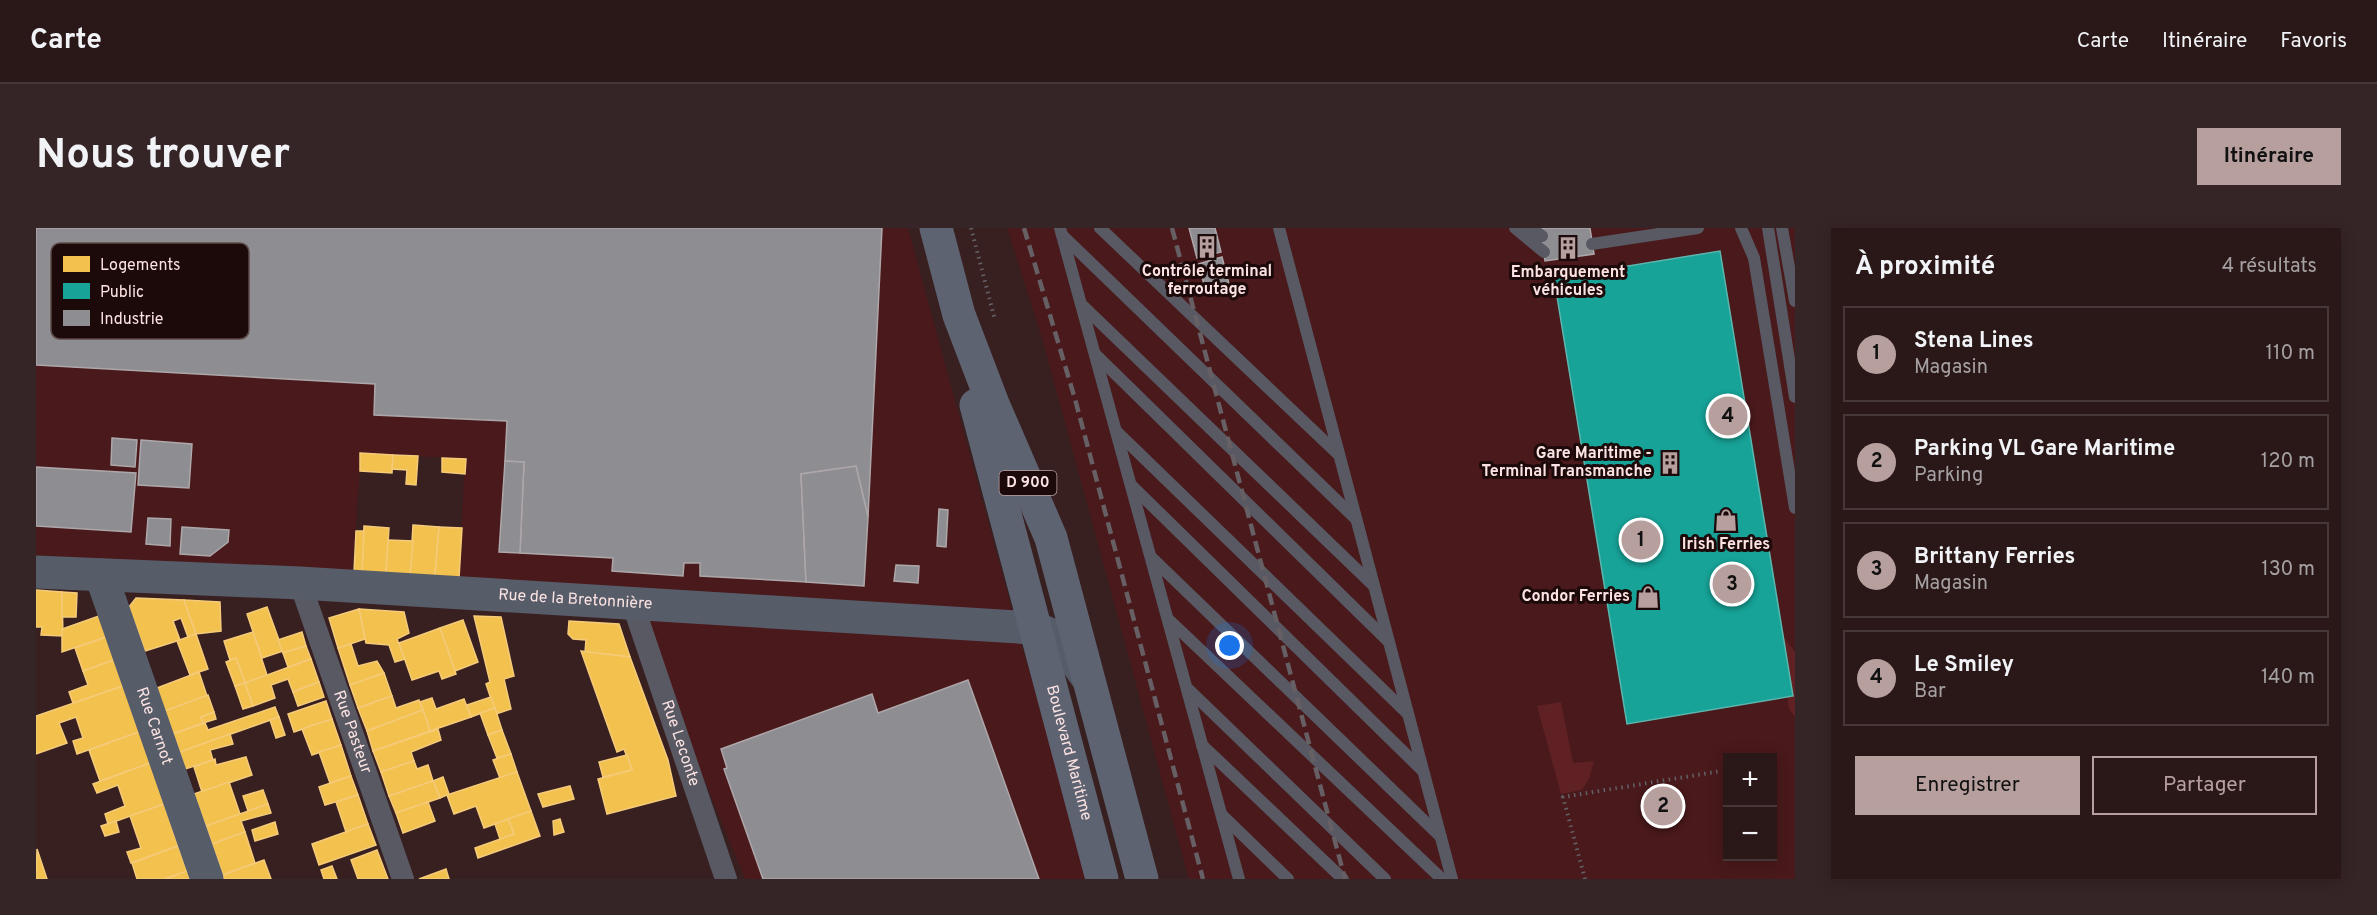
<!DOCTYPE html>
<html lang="fr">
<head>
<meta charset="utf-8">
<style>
  :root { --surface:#2a1819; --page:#362526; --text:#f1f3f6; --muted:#a5a0a2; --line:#463738; --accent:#b79f9e }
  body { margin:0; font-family:Overpass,sans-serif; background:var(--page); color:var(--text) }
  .controls { position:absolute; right:18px; bottom:18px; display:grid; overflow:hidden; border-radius:0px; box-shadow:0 3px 15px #0003 }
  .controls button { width:54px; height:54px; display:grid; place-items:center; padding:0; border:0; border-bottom:2px solid var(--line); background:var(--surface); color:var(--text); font:30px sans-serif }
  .you { position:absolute; left:1194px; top:418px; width:21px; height:21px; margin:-15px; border:4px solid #fff; border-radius:50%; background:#1a73e8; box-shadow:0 0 0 9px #1a73e833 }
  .badge { display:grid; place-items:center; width:39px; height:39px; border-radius:50%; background:var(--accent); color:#111; font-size:20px; font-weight:700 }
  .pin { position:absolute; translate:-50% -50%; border:3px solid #fff; box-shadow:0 2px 6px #0006 }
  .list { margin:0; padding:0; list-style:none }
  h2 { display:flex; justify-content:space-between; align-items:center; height:78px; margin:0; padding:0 24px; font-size:26px }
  h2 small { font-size:20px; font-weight:400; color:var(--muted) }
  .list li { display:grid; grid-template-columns:39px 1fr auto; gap:18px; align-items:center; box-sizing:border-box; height:96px; margin:0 12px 12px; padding:0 12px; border:2px solid var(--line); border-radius:0px }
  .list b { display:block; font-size:22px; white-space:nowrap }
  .list p { margin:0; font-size:20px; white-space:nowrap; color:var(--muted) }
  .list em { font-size:20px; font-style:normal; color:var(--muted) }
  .actions { display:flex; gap:12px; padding:18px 24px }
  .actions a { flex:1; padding:14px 0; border:2px solid var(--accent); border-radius:0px; text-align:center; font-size:21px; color:var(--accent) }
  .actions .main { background:var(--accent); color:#111 }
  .map { position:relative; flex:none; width:1759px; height:651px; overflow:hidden; border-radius:0px }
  header { display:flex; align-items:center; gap:36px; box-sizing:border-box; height:84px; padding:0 30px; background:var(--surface); border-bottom:2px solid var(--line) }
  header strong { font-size:28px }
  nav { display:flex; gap:33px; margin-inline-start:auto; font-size:21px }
  .intro { display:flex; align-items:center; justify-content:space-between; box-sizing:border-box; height:144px; padding:0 36px }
  h1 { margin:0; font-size:42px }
  .button { padding:15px 27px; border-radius:0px; background:var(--accent); color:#111; font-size:21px; font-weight:700 }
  main { display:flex; gap:36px; padding:0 36px }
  aside { flex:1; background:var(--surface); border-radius:0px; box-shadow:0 3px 15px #0003 }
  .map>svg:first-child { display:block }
  .built { fill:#49191b; fill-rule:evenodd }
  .green { fill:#5f2124 }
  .homes { fill:#f2c14e; stroke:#f5cb7a; stroke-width:1.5 }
  .public { fill:#17a398; stroke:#5cb6ae; stroke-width:1.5 }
  .industry { fill:#8d8d92; stroke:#aea7aa; stroke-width:1.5 }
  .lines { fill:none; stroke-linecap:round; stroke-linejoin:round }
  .path { stroke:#646167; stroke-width:4; stroke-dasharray:1.5 4.5; stroke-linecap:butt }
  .lane { stroke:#585963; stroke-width:12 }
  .street { stroke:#585963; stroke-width:22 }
  .secondary { stroke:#575c69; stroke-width:33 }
  .primary { stroke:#5e6372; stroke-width:33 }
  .rail { stroke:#665f64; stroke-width:4.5; stroke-dasharray:12 6; stroke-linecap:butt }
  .labels { text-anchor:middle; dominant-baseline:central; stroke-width:6; stroke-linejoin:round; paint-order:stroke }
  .shield { fill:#1c0909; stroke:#b9a2a1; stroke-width:1.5 }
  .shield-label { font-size:15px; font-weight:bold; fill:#fce3e2 }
  .poi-label { font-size:16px; font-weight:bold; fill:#fce3e2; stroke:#1c0909 }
  .street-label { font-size:16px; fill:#fce3e2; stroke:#1c0909 }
  .key { fill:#1c0909; stroke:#5f4a4a; stroke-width:1.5 }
  .key-label { font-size:16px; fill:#fce3e2 }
</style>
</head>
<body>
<header>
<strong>Carte</strong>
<nav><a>Carte</a><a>Itinéraire</a><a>Favoris</a></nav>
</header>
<div class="intro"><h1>Nous trouver</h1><a class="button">Itinéraire</a></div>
<main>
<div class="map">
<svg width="1759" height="651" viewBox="0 0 1759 651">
  <rect width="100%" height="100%" fill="#382021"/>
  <g class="built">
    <polygon points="0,0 872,0 988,426 1056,651 709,651 597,378 423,350 429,231 325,225 316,349 0,328"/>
    <path d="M971 0H1759V651H1153L1006 110ZM1692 530H1736V628H1692Z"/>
  </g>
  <g class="green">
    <polygon points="1747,408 1759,424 1759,489 1753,481 1751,469 1757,468"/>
    <polygon points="1525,474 1537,535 1558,533 1553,551 1546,562 1525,566 1501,478"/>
  </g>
  <g class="homes">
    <polygon points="324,225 357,227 356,245 324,243"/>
    <polygon points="357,227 382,228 380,257 370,256 371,242 356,241"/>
    <polygon points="406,230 430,231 429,246 406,244"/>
    <polygon points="377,297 403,299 399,348 374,347"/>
    <polygon points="328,298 353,300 350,346 326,344"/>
    <polygon points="403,299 426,300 423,350 399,348"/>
    <polygon points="320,303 328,303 326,344 318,344"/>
    <polygon points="352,312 377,313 374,347 350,346"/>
    <polygon points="0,362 26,364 27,408 5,407 6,399 0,399"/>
    <polygon points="26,364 41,365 40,389 26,389"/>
    <polygon points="100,370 148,372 160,406 152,409 145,390 137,393 144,412 109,423 93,379"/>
    <polygon points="148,372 184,374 185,403 160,406"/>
    <polygon points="231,379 247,423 226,430 211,386"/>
    <polygon points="323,381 368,384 373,405 361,411 369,431 359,434 353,417 330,415"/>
    <polygon points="323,381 329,411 302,420 293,390"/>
    <polygon points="63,388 70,409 26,424 26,401"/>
    <polygon points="438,388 465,389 478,448 468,451 475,481 460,486 450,456 454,454"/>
    <polygon points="427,392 442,434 419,443 404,400"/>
    <polygon points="533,393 583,396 594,429 549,424 550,412 537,411 532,406"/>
    <polygon points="404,400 420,446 406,451 403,443 376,452 363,415"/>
    <polygon points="217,404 231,447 209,455 200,430 194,432 188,413"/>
    <polygon points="266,404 270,418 247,425 242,412"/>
    <polygon points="160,406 172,441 154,447 141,413"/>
    <polygon points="70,409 78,432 47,443 39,420"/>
    <polygon points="315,416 322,438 341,433 348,445 314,457 302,420"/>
    <polygon points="270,418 275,431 252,439 247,425"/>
    <polygon points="545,423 594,429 632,532 640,568 571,586 562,551 596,542 588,521 581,524"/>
    <polygon points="200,430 209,455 199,458 190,434"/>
    <polygon points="275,431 283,454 257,464 252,451 235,457 239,470 217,478 209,455"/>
    <polygon points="78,432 87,458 37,475 33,464 52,457 47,443"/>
    <polygon points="163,444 171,468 129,483 121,460"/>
    <polygon points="348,445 356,468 322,480 314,457"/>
    <polygon points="283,454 288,469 262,478 257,464"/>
    <polygon points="209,455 217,478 207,481 199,458"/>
    <polygon points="87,458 103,504 41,526 37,513 47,510 40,489 23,495 31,515 0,526 0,488"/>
    <polygon points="172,467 178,484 165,489 167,495 137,506 129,483"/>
    <polygon points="356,468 360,480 383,472 387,482 331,503 322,480"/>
    <polygon points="455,469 459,480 435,489 431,477"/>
    <polygon points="396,470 400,481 428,471 435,489 394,503 384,474"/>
    <polygon points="290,473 296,491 258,504 252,486"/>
    <polygon points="239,479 243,489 144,524 137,506 169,495 172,502"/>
    <polygon points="459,480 466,502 452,507 444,485"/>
    <polygon points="387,482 394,503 337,523 331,503"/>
    <polygon points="178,484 180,491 167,495 165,489"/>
    <polygon points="243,489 249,507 240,510 234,492"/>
    <polygon points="296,491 305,517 276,527 266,501"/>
    <polygon points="402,501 405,512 375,524 378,533 345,544 337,523"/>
    <polygon points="466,502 475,526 461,530 452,507"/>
    <polygon points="103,504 114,535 64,553 53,522"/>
    <polygon points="194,506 197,516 174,522 177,532 149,541 144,524"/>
    <polygon points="305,517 315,548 294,555 283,524"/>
    <polygon points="475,526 481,544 464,550 457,532"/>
    <polygon points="591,527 596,542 567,549 563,534"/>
    <polygon points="210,529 216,547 166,564 158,539 179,531 180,537"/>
    <polygon points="378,533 381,541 392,537 397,553 353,568 345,544"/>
    <polygon points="114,535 128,576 72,596 69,586 89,578 82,557 61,565 57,556"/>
    <polygon points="481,544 495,583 448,600 440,578 418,586 411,567"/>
    <polygon points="315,548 322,567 289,577 283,559"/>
    <polygon points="407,549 413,566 404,570 397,553"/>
    <polygon points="397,553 404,570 360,585 353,568"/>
    <polygon points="193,554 204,586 170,598 158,566"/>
    <polygon points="534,558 538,571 507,579 502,566"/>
    <polygon points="227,562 232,576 212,583 207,568"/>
    <polygon points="322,567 332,596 310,604 300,574"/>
    <polygon points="392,574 399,593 367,605 360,585"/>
    <polygon points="128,576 142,618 95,635 91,624 105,620 94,588"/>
    <polygon points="232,576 235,585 205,593 209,604 176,616 170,598"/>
    <polygon points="495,583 504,608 442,630 439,620 478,606 472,591"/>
    <polygon points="472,591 478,606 464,611 459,596"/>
    <polygon points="524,591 528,604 518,607 517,593"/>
    <polygon points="80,593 83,604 69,608 65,598"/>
    <polygon points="239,594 242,606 219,613 216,602"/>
    <polygon points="332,596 340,617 283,637 276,616"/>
    <polygon points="209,604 219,635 187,647 176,616"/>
    <polygon points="142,618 151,643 129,651 101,651 96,635"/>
    <polygon points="1,621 11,651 0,651"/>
    <polygon points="341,622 352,651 322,651 315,632"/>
    <polygon points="228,632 235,651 188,651 187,647"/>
    <polygon points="296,638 301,651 288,651 285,642"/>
    <polygon points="410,641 413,651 383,651"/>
    <polygon points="151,643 154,651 129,651"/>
  </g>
  <polygon class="public" points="1684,23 1757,468 1591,496 1518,50"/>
  <g class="industry">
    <polygon points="0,0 846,0 832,289 820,238 765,246 770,354 664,348 664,335 648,335 647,348 576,343 577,330 484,325 488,234 469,233 471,193 338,187 339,156 0,137"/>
    <polygon points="1153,0 1179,0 1185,24 1161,30"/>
    <polygon points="1504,0 1554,0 1558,26 1509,33"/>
    <polygon points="1186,29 1193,56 1170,63 1162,36"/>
    <polygon points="76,210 101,212 99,239 75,237"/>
    <polygon points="105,212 156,216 153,260 102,257"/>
    <polygon points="469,233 488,234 484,325 463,324"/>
    <polygon points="820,238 832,289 828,358 770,354 765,246"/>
    <polygon points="0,239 100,245 95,304 0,298"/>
    <polygon points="903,281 912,282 910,319 901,318"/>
    <polygon points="112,290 135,291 134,318 110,316"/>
    <polygon points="146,299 193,302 192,314 174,328 144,326"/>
    <polygon points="860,337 883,338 882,355 858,353"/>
    <polygon points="932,452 1003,651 727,651 688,541 691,540 685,521 836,466 842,485"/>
  </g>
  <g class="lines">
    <g class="path">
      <polyline points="935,0 959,92"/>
      <polyline points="1549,651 1527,569 1685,543"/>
    </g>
    <g class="lane">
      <polyline points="1024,0 1203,651"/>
      <polyline points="1064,0 1303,227"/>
      <polyline points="1243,0 1416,651"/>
      <polyline points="1479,0 1508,24"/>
      <polyline points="1494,0 1506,8"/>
      <polyline points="1705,0 1718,30 1759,280"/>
      <polyline points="1732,0 1759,169"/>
      <polyline points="1746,0 1759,73"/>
      <polyline points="1026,7 1320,291"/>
      <polyline points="1556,16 1662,0"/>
      <polyline points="1046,77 1338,358"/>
      <polyline points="1059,126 1353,414"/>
      <polyline points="1080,203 1371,485"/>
      <polyline points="1095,257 1387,543"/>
      <polyline points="1115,329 1405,609"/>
      <polyline points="1132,391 1406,651"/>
      <polyline points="1151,460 1349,651"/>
      <polyline points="1166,517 1307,651"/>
      <polyline points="1186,587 1252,651"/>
    </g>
    <g class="street">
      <path id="s1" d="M264 355 367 651"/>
      <path id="s2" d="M597 377 690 651"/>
    </g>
    <g class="secondary">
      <path id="s3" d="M0 344 264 355 997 400C1031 409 1031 424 1051 449"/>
      <path id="s4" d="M65 347 171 651"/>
    </g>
    <g class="primary">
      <polyline points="900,0 923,87 957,176 1015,310 1106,651"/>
      <path id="s5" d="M940 177 1066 651"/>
    </g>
    <g class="rail">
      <polyline points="988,0 1039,171 1167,651"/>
      <polyline points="1136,0 1309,651"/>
    </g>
  </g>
  <defs>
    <g id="building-bare" transform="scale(1.8)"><path d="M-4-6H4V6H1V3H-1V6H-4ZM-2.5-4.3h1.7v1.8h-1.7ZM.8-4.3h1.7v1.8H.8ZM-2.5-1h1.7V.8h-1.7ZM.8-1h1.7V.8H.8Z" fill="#b79f9e" stroke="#1c0909" stroke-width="2.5" paint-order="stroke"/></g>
    <g id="shop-bare" transform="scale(1.8)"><path d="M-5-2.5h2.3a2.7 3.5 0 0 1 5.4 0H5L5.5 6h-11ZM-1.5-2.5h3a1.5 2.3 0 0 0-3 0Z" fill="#b79f9e" stroke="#1c0909" stroke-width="2.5" paint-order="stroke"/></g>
  </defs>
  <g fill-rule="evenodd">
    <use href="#building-bare" x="1171" y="19"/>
    <use href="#building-bare" x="1532" y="20"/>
    <use href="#building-bare" x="1634" y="235"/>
    <use href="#shop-bare" x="1690" y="292"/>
    <use href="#shop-bare" x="1612" y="369"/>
  </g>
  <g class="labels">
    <rect class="shield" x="963.5" y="243" width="57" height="24" rx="4.5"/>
    <g class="shield-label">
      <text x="992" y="255">D 900</text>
    </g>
    <g class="poi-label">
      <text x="1171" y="44">Contrôle terminal<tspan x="1171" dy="18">ferroutage</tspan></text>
      <text x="1532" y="45">Embarquement<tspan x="1532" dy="18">véhicules</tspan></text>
      <text x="1616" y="226" text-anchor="end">Gare Maritime -<tspan x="1616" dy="18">Terminal Transmanche</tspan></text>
      <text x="1690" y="317">Irish Ferries</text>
      <text x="1594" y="369" text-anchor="end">Condor Ferries</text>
    </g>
    <g class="street-label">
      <text stroke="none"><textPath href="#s3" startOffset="540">Rue de la Bretonnière</textPath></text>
      <text stroke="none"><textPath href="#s4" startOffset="160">Rue Carnot</textPath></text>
      <text stroke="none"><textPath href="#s1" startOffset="158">Rue Pasteur</textPath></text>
      <text stroke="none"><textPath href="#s2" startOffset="146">Rue Leconte</textPath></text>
      <text stroke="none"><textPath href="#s5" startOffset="360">Boulevard Maritime</textPath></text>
    </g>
  </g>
  <rect x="15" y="15" width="198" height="96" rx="9" class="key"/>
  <rect x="27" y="28" width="27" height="16" fill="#f2c14e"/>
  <rect x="27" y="55" width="27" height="16" fill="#17a398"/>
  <rect x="27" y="82" width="27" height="16" fill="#8d8d92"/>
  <g class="key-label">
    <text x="64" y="42">Logements</text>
    <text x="64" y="69">Public</text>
    <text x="64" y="96">Industrie</text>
  </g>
</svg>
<div class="controls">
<button>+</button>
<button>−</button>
</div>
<div class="you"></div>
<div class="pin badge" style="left:1605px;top:312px">1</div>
<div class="pin badge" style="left:1627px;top:578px">2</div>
<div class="pin badge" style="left:1696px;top:356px">3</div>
<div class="pin badge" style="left:1692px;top:188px">4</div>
</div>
<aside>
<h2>À proximité<small>4 résultats</small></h2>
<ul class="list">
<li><span class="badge">1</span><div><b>Stena Lines</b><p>Magasin</p></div><em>110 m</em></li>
<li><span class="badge">2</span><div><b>Parking VL Gare Maritime</b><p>Parking</p></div><em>120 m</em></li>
<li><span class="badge">3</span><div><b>Brittany Ferries</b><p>Magasin</p></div><em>130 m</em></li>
<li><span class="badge">4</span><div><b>Le Smiley</b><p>Bar</p></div><em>140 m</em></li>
</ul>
<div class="actions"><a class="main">Enregistrer</a><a>Partager</a></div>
</aside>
</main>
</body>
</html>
